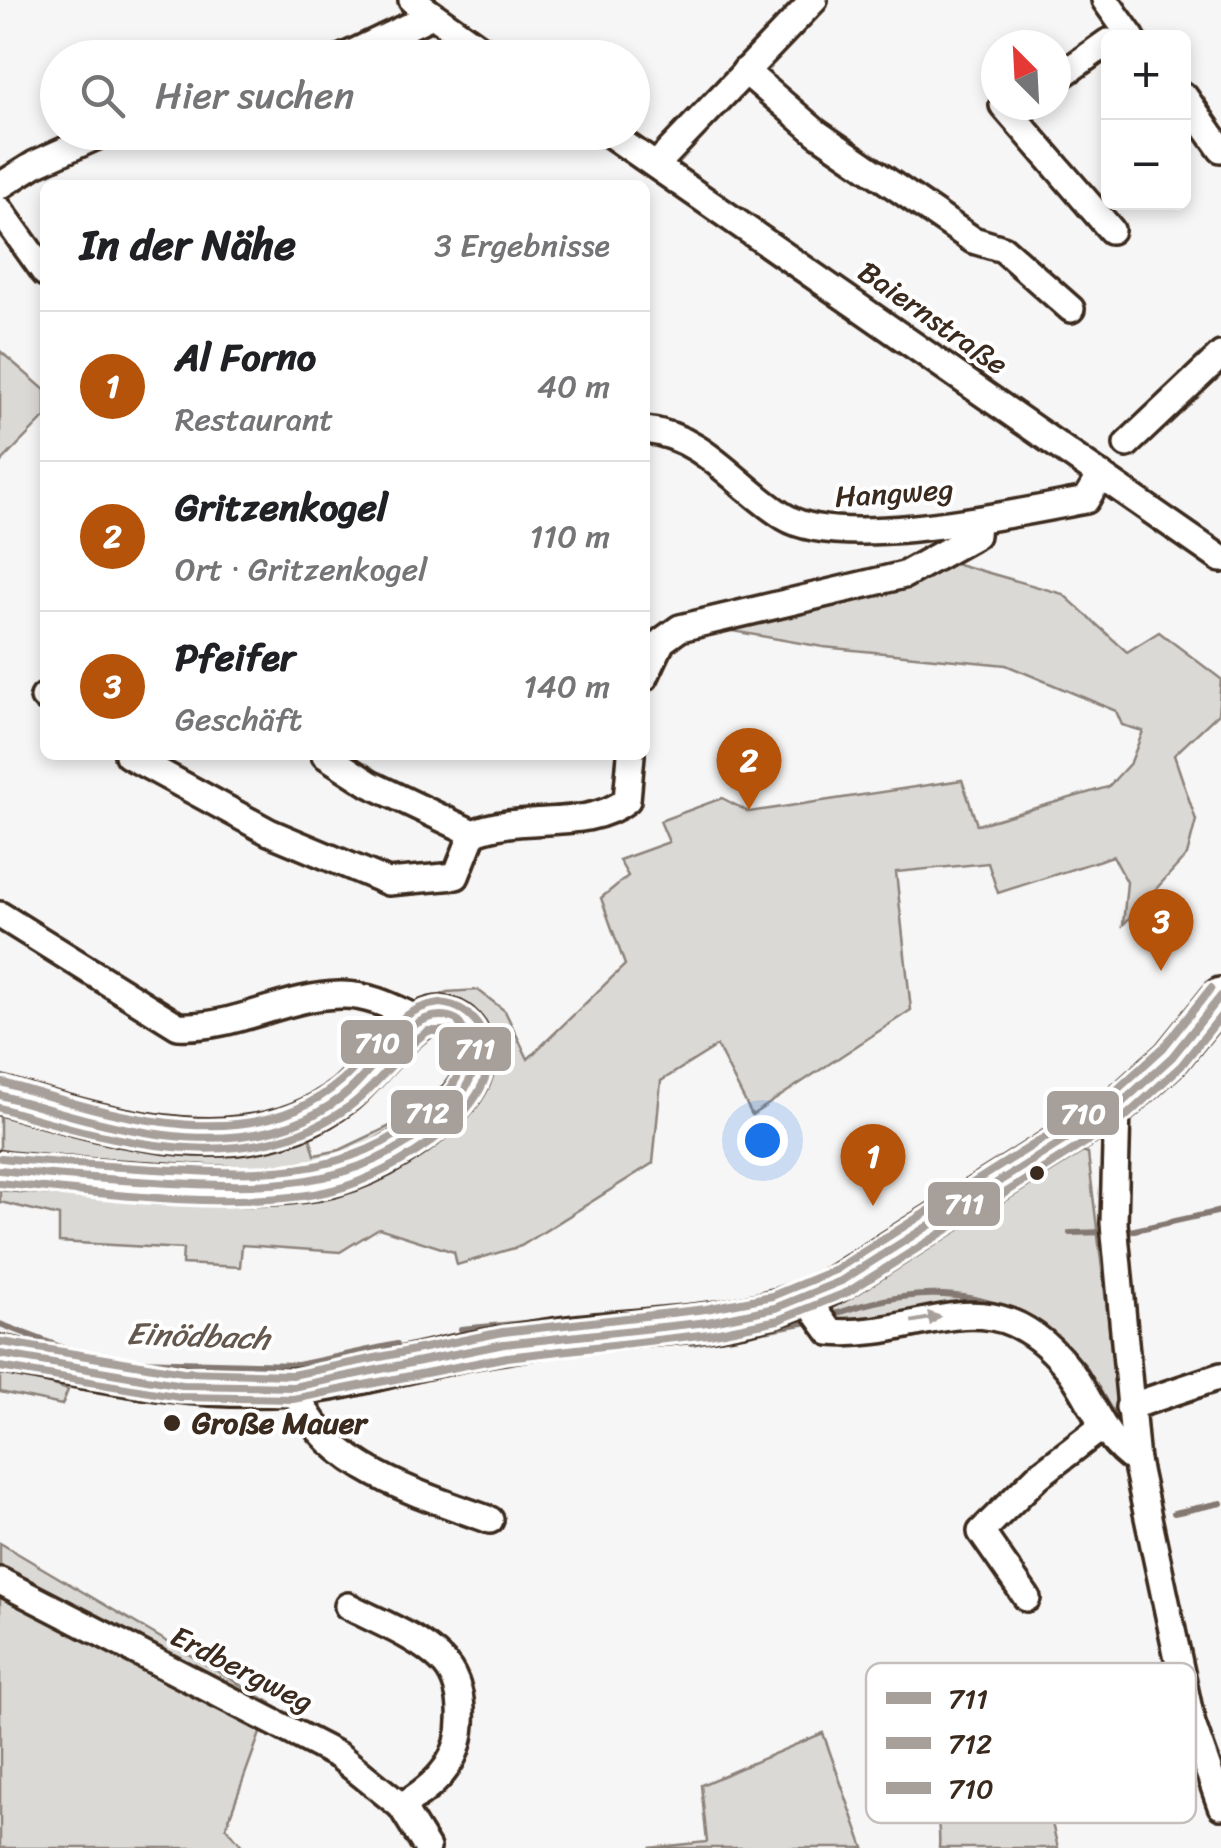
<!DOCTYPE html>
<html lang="de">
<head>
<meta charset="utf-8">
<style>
  :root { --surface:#fff; --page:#f6f6f6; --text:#202124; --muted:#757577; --line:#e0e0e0; --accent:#b45309 }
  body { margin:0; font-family:Sriracha,sans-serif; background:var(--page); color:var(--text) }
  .controls { position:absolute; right:30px; top:30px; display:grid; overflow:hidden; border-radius:15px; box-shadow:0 5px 15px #0003 }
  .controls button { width:90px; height:90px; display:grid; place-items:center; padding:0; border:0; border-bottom:2px solid var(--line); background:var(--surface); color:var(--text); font:50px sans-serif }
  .compass { position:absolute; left:981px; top:30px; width:90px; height:90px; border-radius:50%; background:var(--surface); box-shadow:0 5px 15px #0003; rotate:336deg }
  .you { position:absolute; left:762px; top:1140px; width:35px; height:35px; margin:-25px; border:8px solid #fff; border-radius:50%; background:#1a73e8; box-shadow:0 0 0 15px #1a73e833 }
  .badge { display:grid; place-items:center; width:65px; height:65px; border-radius:50%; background:var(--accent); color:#fff; font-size:32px; font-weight:700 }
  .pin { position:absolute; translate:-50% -82px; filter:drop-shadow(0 2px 5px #0008) }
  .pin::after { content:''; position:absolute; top:52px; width:35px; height:30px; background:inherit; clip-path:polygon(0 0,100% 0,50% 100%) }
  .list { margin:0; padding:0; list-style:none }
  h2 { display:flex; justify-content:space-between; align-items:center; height:130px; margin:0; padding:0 40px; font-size:42px }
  h2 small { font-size:32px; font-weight:400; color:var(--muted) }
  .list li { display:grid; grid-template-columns:65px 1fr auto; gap:30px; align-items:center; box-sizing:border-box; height:150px; padding:0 40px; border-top:2px solid var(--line) }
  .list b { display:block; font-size:38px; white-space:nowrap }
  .list p { margin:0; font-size:32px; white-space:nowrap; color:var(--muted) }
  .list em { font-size:32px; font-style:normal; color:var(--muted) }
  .icon { flex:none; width:55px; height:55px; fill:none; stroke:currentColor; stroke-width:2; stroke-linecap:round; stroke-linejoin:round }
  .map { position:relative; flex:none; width:1221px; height:1848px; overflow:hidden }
  .search { position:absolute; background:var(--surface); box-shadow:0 5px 15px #0003; left:40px; top:40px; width:610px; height:110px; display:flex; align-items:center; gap:25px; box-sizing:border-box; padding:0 35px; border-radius:55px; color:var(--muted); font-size:38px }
  .panel { position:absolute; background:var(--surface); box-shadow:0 5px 15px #0003; left:40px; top:180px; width:610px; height:580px; border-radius:15px }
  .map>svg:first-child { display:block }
  .green { fill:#dbd9d6; stroke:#8b827a; stroke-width:2.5 }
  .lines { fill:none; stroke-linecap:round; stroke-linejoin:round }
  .stream { stroke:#847972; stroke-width:6 }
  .street-casing { stroke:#3b2a1e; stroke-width:32 }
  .secondary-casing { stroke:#3b2a1e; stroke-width:42 }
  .street { stroke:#fff; stroke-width:25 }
  .secondary { stroke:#fff; stroke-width:35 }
  .bus-1-casing { stroke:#fff; stroke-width:15 }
  .bus-2-casing { stroke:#fff; stroke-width:15 }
  .bus-3-casing { stroke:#fff; stroke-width:15 }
  .bus-1 { stroke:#a79f9a; stroke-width:8 }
  .bus-2 { stroke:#a79f9a; stroke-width:8 }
  .bus-3 { stroke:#a79f9a; stroke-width:8 }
  .oneway { fill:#a79f9a }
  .bus-dot { fill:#3b2a1e; stroke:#fff; stroke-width:4 }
  .labels { text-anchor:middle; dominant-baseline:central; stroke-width:8; stroke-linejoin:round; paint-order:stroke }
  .street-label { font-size:30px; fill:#3b2a1e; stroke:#fff }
  .poi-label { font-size:30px; font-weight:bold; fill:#3b2a1e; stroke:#fff; text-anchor:start }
  .water-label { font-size:32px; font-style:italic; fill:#65584f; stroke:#fff }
  .key { fill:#fff; stroke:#c4bfbc; stroke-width:2.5 }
  .key-label { font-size:28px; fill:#3b2a1e }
  .line-badge { stroke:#fff; stroke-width:4 }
  .badge-label { font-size:28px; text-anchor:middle; font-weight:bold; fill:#fff }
</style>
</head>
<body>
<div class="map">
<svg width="1221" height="1848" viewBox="0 0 1221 1848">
  <rect width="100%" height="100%" fill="#f7f6f6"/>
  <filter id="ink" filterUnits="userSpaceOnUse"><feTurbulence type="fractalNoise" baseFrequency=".01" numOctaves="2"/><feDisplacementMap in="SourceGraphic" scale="20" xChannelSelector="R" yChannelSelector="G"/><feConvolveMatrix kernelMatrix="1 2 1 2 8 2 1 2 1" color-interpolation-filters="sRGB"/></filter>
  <g filter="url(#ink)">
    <g class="green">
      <polygon points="0,351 45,390 45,417 0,463"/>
      <polygon points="947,561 1063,594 1127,652 1159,632 1221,679 1218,714 1174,755 1196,820 1187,855 1123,925 1127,882 1113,856 998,893 988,863 896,872 911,1010 752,1115 717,1046 661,1081 653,1163 521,1246 457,1265 454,1252 379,1228 340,1252 242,1245 240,1267 182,1264 183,1249 59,1242 59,1216 0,1202 0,1178 338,1185 490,1063 419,1006 447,992 478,990 505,1011 528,1059 625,965 601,898 628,876 619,860 669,842 660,821 722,798 749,812 962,780 977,825 1108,787 1131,762 1143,731 1122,725 1116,711 1006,665 823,647 704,626"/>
      <polygon points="430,1107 366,1152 283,1173 0,1158 0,1108 309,1134 315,1155 340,1150"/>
      <polygon points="1077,1150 1088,1154 1119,1409 1105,1416 1032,1326 838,1322 826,1309"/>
      <polygon points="0,1366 68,1390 62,1405 0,1392"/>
      <polygon points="0,1543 271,1703 226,1827 244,1848 0,1848"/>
      <path d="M1014 1666 1058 1848H939C942 1813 924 1780 931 1745L955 1727 965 1690Z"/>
      <polygon points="823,1733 864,1848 649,1848 707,1842 701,1785"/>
    </g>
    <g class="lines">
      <g class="stream">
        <polyline points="1070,1233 1109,1232"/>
        <polyline points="1121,1233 1221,1211"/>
        <path d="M826 1317C888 1294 950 1284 1012 1311"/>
        <polyline points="0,1324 69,1350"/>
        <polyline points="1041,1326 1083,1365 1110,1410"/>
        <polyline points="461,1329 544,1321"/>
        <polyline points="692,1343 814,1321"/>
        <polyline points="135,1361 298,1365 397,1344"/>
        <polyline points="1174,1513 1221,1503"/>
      </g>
      <g class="street-casing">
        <g id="street">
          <polyline points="412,0 494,58"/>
          <polyline points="1105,0 1132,38"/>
          <polyline points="342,58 432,15"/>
          <polyline points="745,71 817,133 973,240 1003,249 1071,309"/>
          <polyline points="1056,79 1108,42"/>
          <polyline points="1184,96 1221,149"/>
          <polyline points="1003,105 1111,230"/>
          <polyline points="607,132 1221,559"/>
          <polyline points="657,164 814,0"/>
          <polyline points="0,186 35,164 106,132"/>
          <polyline points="0,210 45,273"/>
          <path d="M645 430C705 436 737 488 785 517 842 552 1020 512 1086 500L1101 475"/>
          <polyline points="1127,444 1221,355"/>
          <polyline points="645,677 662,641 680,628 904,575 976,535 977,520"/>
          <polyline points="44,697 45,697"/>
          <polyline points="128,755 269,832 388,882 456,876 473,833"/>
          <polyline points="325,755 370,784 473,833"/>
          <path d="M473 833C521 812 587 832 627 800L631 755"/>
          <path d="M0 915 178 1026C235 1029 284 996 340 995 370 994 396 1009 422 1021"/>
          <polyline points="1117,1107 1114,1223 1136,1461 1192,1724 1221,1806"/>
          <path d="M807 1300 830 1332C924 1340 989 1270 1068 1368 1093 1399 1101 1439 1136 1461"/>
          <path d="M294 1387C323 1468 417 1493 490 1520"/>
          <polyline points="1129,1407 1221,1376"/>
          <polyline points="0,1581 339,1756 401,1806 427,1848"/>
          <polyline points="1027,1598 981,1532 1038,1476 1102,1427"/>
          <path d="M348 1606C378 1622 417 1636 441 1660 454 1672 460 1691 461 1709 464 1756 441 1783 401 1806"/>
        </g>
      </g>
      <g class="secondary-casing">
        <g id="secondary">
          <path d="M0 1095C106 1126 246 1171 343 1096 368 1077 405 1022 433 1016 456 1010 477 1035 476 1056 476 1082 456 1103 438 1119 406 1148 361 1173 318 1181 261 1191 201 1184 144 1181 96 1178 48 1176 0 1170"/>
          <path d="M0 1354C98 1373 192 1394 293 1387 343 1383 392 1367 441 1357 483 1347 526 1341 568 1335 663 1323 755 1329 841 1281L1117 1107 1172 1057 1221 996"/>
        </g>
      </g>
      <use href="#street" class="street"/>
      <use href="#secondary" class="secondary"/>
      <g class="bus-1-casing">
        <g id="bus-1">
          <path d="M0 1095C94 1122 210 1162 305 1119 320 1112 338 1101 350 1090 377 1066 415 999 457 1020L475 1048C478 1078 459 1101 437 1120 354 1193 258 1188 154 1182 102 1179 51 1176 0 1170"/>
          <polyline points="0,1354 182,1385 293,1387 504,1344 708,1322 775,1308 841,1281 1117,1107 1172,1057 1221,996"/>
        </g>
      </g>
      <g class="bus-2-casing">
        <g id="bus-2">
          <path d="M0 1108C112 1141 246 1181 350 1106 379 1085 398 1052 428 1031H450L463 1050C464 1078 445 1097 425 1114 346 1181 253 1175 155 1169 104 1166 52 1163 1 1158"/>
          <polyline points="0,1367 180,1397 293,1399 507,1357 709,1334 778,1320 848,1292 1124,1118 1181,1066 1221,1016"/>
        </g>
      </g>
      <g class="bus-3-casing">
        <g id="bus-3">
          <path d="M0 1183C90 1193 247 1212 333 1190 388 1177 520 1103 482 1031 473 1014 459 1005 440 1003 396 1007 371 1055 341 1081 249 1162 105 1113 4 1083"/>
          <polyline points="2,1342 183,1372 292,1375 503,1332 706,1309 772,1296 835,1270 1109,1097 1163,1048 1211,988"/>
        </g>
      </g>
      <use href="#bus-1" class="bus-1"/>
      <use href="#bus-2" class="bus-2"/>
      <use href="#bus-3" class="bus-3"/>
    </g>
    <defs><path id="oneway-solid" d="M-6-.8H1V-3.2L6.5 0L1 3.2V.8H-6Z" transform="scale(2.5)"/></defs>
    <use class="oneway" href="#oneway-solid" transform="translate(926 1319) rotate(-10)"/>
  </g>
  <g class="bus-dot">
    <circle cx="1037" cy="1173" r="9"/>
    <circle cx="172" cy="1423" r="10"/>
  </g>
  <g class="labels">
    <g class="street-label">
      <text transform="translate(933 318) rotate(35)">Baiernstraße</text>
      <text transform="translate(894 493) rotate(-4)">Hangweg</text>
      <text transform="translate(242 1669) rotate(27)">Erdbergweg</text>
    </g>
    <g class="poi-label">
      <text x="192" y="1423">Große Mauer</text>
    </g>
    <g class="water-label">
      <text transform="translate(198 1336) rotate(2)">Einödbach</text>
    </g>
  </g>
  <rect x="866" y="1663" width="330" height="160" rx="15" class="key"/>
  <rect x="886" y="1692" width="45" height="12" fill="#a79f9a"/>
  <rect x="886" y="1737" width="45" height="12" fill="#a79f9a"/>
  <rect x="886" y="1782" width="45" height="12" fill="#a79f9a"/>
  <g class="key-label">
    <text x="948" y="1708">711</text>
    <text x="948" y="1753">712</text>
    <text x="948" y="1798">710</text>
  </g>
  <g class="line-badge">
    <rect x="339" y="1018" width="76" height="48" rx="10" fill="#a79f9a"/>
    <rect x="437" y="1025" width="76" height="48" rx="10" fill="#a79f9a"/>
    <rect x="389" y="1088" width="76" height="48" rx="10" fill="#a79f9a"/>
    <rect x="1045" y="1089" width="76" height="48" rx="10" fill="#a79f9a"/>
    <rect x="926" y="1180" width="76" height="48" rx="10" fill="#a79f9a"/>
  </g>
  <g class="badge-label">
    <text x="377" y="1052">710</text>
    <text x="475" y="1058">711</text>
    <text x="427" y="1122">712</text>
    <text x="1083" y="1123">710</text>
    <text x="964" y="1213">711</text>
  </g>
</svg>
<div class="controls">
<button>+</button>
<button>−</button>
</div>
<svg class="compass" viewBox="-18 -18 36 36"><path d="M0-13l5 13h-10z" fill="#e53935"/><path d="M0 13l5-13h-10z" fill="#757577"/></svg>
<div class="you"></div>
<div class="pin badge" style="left:873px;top:1206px">1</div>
<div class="pin badge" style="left:749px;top:810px">2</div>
<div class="pin badge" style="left:1161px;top:971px">3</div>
<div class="search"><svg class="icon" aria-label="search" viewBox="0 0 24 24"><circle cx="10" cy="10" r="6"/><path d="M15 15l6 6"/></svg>Hier suchen</div>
<section class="panel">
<h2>In der Nähe<small>3 Ergebnisse</small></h2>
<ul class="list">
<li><span class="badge">1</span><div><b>Al Forno</b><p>Restaurant</p></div><em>40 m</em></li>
<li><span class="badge">2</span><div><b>Gritzenkogel</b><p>Ort · Gritzenkogel</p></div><em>110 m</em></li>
<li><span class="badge">3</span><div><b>Pfeifer</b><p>Geschäft</p></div><em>140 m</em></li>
</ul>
</section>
</div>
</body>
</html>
